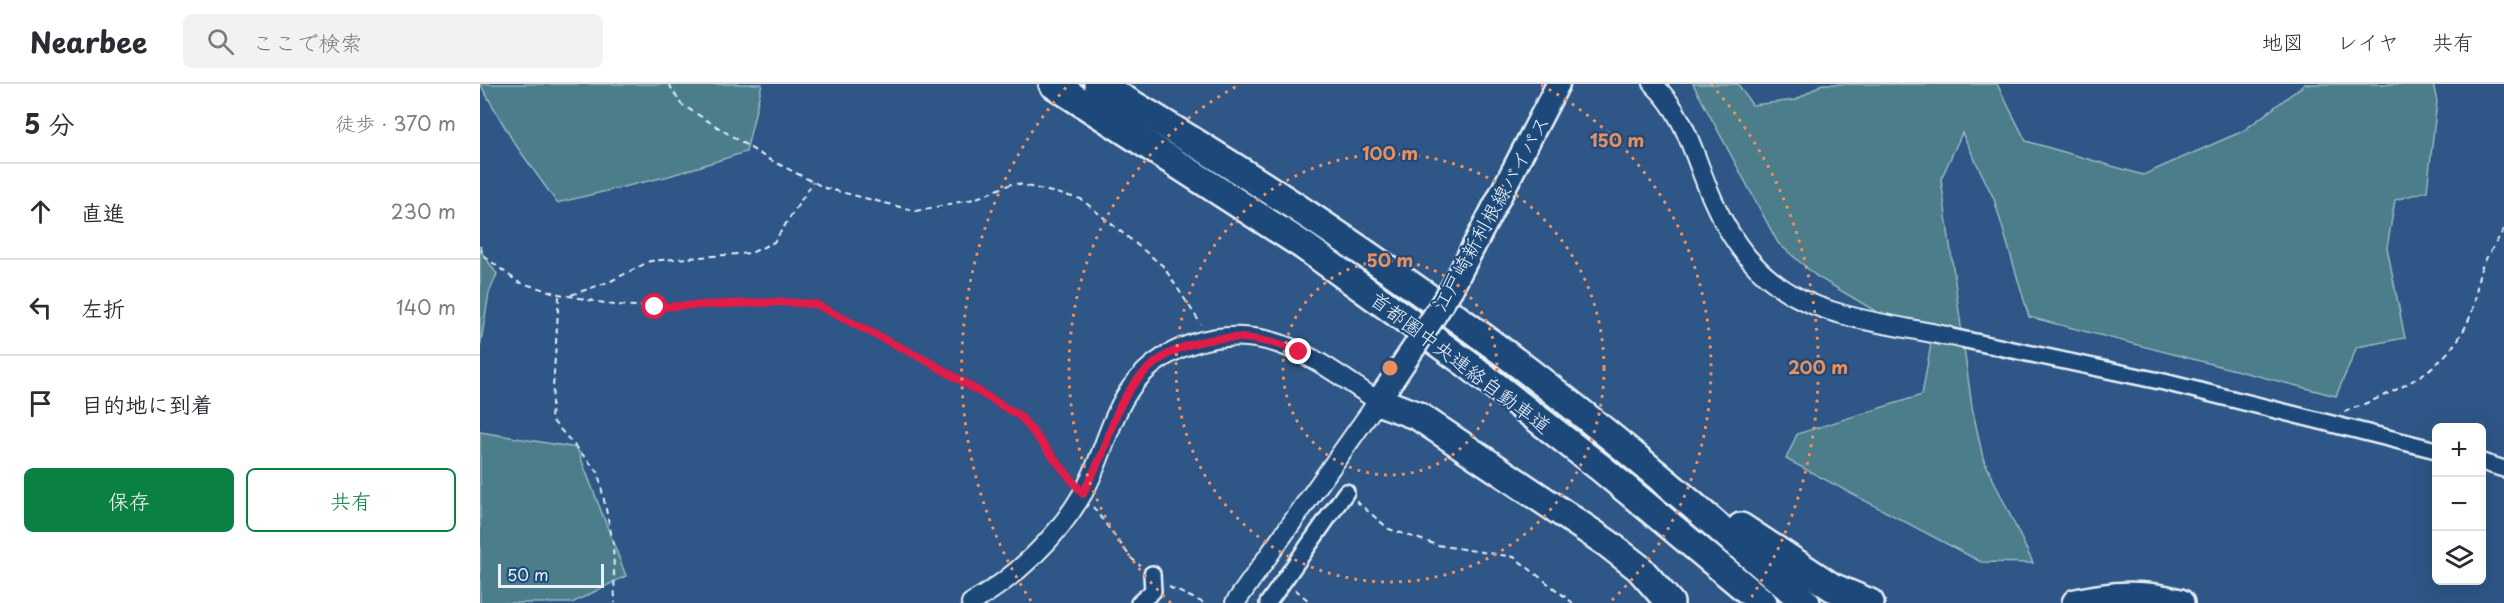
<!DOCTYPE html>
<html lang="ja">
<head>
<meta charset="utf-8">
<style>
  :root { --surface:#fff; --page:#f2f2f3; --text:#2b2b33; --muted:#7c7c81; --line:#e1e1e2; --accent:#0b8043 }
  body { margin:0; font-family:"Playpen Sans","Klee One",sans-serif; background:var(--page); color:var(--text) }
  .controls { position:absolute; right:18px; bottom:18px; display:grid; overflow:hidden; border-radius:9px; box-shadow:0 6px 24px #0002 }
  .controls button { width:54px; height:54px; display:grid; place-items:center; padding:0; border:0; border-bottom:2px solid var(--line); background:var(--surface); color:var(--text); font:30px sans-serif }
  .scale { position:absolute; left:18px; bottom:15px; width:106px; box-sizing:border-box; padding-left:6px; border:3px solid #e8f1f8; border-top:0; font-size:16px; line-height:21px; white-space:nowrap; color:#e8f1f8; -webkit-text-stroke:4px #1f4a7a; paint-order:stroke }
  .stop { position:absolute; width:18px; height:18px; margin:-14px; border:4px solid #e11d48; border-radius:50%; background:#fff }
  .stop.end { background:#e11d48; border-color:#fff; box-shadow:0 2px 6px #0008 }
  .list { margin:0; padding:0; list-style:none }
  h2 { display:flex; justify-content:space-between; align-items:center; height:78px; margin:0; padding:0 24px; font-size:26px }
  h2 small { font-size:20px; font-weight:400; color:var(--muted) }
  .list li { display:grid; grid-template-columns:39px 1fr auto; gap:18px; align-items:center; box-sizing:border-box; height:96px; padding:0 24px; border-top:2px solid var(--line) }
  .list b { display:block; font-size:22px; white-space:nowrap }
  .list em { font-size:20px; font-style:normal; color:var(--muted) }
  .actions { display:flex; gap:12px; padding:18px 24px }
  .actions a { flex:1; padding:14px 0; border:2px solid var(--accent); border-radius:9px; text-align:center; font-size:21px; color:var(--accent) }
  .actions .main { background:var(--accent); color:#fff }
  .icon { flex:none; width:33px; height:33px; fill:none; stroke:currentColor; stroke-width:2; stroke-linecap:round; stroke-linejoin:round }
  .map { position:relative; flex:none; width:2024px; height:519px; overflow:hidden }
  header { display:flex; align-items:center; gap:36px; box-sizing:border-box; height:84px; padding:0 30px; background:var(--surface); border-bottom:2px solid var(--line) }
  header strong { font-size:28px }
  nav { display:flex; gap:33px; margin-inline-start:auto; font-size:21px }
  .search { width:420px; height:54px; background:var(--page); display:flex; align-items:center; gap:15px; box-sizing:border-box; padding:0 21px; border-radius:9px; color:var(--muted); font-size:22px }
  main { display:flex }
  aside { flex:1; background:var(--surface) }
  .map>svg:first-child { display:block }
  .green { fill:#4b7e8a; stroke:#9ab8c1; stroke-width:1.5 }
  .lines { fill:none; stroke-linecap:round; stroke-linejoin:round }
  .minor-casing { stroke:#e8f1f8; stroke-width:20 }
  .tertiary-casing { stroke:#e8f1f8; stroke-width:22 }
  .primary-casing { stroke:#e8f1f8; stroke-width:27 }
  .motorway-casing { stroke:#e8f1f8; stroke-width:32 }
  .path { stroke:#e8f1f8; stroke-width:2; stroke-dasharray:6 4.5; stroke-linecap:butt }
  .minor { stroke:#1f4a7a; stroke-width:15 }
  .tertiary { stroke:#1f4a7a; stroke-width:18 }
  .primary { stroke:#1f4a7a; stroke-width:22 }
  .motorway { stroke:#1f4a7a; stroke-width:27 }
  .primary-bridge-casing { stroke:#e8f1f8; stroke-width:27; stroke-linecap:butt }
  .primary-bridge { stroke:#1f4a7a; stroke-width:22 }
  .route { stroke:#e11d48; stroke-width:8 }
  .ring { fill:none; stroke:#e88e5f; stroke-width:3; stroke-dasharray:3 6 }
  .labels { text-anchor:middle; dominant-baseline:central; stroke-width:4.5; stroke-linejoin:round; paint-order:stroke }
  .street-label { font-size:20px; fill:#e8f1f8; stroke:#1f4a7a }
  .centre { fill:#e88e5f; stroke:#1f4a7a; stroke-width:3 }
  .ring-label { font-size:18px; text-anchor:middle; font-weight:bold; fill:#e88e5f; stroke:#1f4a7a; stroke-width:4.5; stroke-linejoin:round; paint-order:stroke }
</style>
</head>
<body>
<header>
<strong>Nearbee</strong>
<div class="search"><svg class="icon" aria-label="search" viewBox="0 0 24 24"><circle cx="10" cy="10" r="6"/><path d="M15 15l6 6"/></svg>ここで検索</div>
<nav><a>地図</a><a>レイヤ</a><a>共有</a></nav>
</header>
<main>
<aside>
<h2>5 分<small>徒歩 · 370 m</small></h2>
<ul class="list">
<li><svg class="icon" aria-label="ahead" viewBox="0 0 24 24"><path d="M12 20V5M6 11l6-6 6 6"/></svg><div><b>直進</b></div><em>230 m</em></li>
<li><svg class="icon" aria-label="left" viewBox="0 0 24 24"><path d="M17 20v-9H6M10 6l-5 5 5 5"/></svg><div><b>左折</b></div><em>140 m</em></li>
<li><svg class="icon" aria-label="arrive" viewBox="0 0 24 24"><path d="M6 21V4h12l-3 4 3 4H6"/></svg><div><b>目的地に到着</b></div></li>
</ul>
<div class="actions"><a class="main">保存</a><a>共有</a></div>
</aside>
<div class="map">
<svg width="2024" height="519" viewBox="0 0 2024 519">
  <rect width="100%" height="100%" fill="#2e5686"/>
  <filter id="ink" filterUnits="userSpaceOnUse"><feTurbulence type="fractalNoise" baseFrequency=".0167" numOctaves="2"/><feDisplacementMap in="SourceGraphic" scale="12" xChannelSelector="R" yChannelSelector="G"/><feConvolveMatrix kernelMatrix="1 2 1 2 8 2 1 2 1" color-interpolation-filters="sRGB"/></filter>
  <g filter="url(#ink)">
    <g class="green">
      <polygon points="0,0 282,0 266,68 189,92 77,119 33,57"/>
      <polygon points="1213,0 1258,0 1272,21 1316,16 1342,0 1517,0 1546,57 1663,91 1763,47 1825,0 1953,0 1957,17 1947,107 1915,116 1907,164 1925,254 1877,263 1856,312 1549,233 1514,115 1482,49 1461,95 1492,323 1503,374 1553,479 1501,478 1306,375 1317,350 1442,311 1451,260 1336,192 1298,159"/>
      <polygon points="0,166 17,190 9,209 0,264"/>
      <polygon points="0,348 97,364 146,492 92,519 0,519"/>
    </g>
    <g class="lines">
      <g class="minor-casing">
        <g id="minor">
          <polyline points="1467,252 1684,298 1956,366"/>
          <polyline points="2002,378 2024,385"/>
          <polyline points="659,519 673,507 672,490"/>
          <polyline points="788,519 866,408"/>
        </g>
      </g>
      <g class="tertiary-casing">
        <g id="tertiary">
          <path d="M1173 0C1205 30 1213 69 1229 107 1280 229 1352 229 1467 252"/>
          <path d="M491 519C536 493 577 454 603 409 621 378 627 343 645 313 676 260 744 241 800 260 835 272 867 297 898 317L755 519"/>
        </g>
      </g>
      <g class="primary-casing">
        <g id="primary">
          <polyline points="972,204 1078,0"/>
          <polyline points="898,317 935,262"/>
        </g>
      </g>
      <g class="motorway-casing">
        <g id="motorway">
          <polyline points="573,0 824,162 986,279 1122,385 1283,519"/>
          <path d="M618 0C749 77 875 159 997 249 1111 332 1219 426 1326 519"/>
          <polyline points="898,317 938,332 1127,459 1159,484 1190,519"/>
          <polyline points="1261,443 1352,503 1390,519"/>
          <path d="M1596 519C1632 511 1664 509 1700 519"/>
        </g>
      </g>
      <g class="path">
        <polyline points="189,0 201,20 285,73 345,104 436,127 494,115 534,99 601,115 683,182 721,240"/>
        <polyline points="0,162 4,172 38,198 79,210 134,221 175,223 300,218 335,220 453,281 541,334 592,397"/>
        <polyline points="91,211 131,197 170,177 271,169 294,158 333,98"/>
        <polyline points="79,212 71,335 118,388 133,458 135,519"/>
        <path d="M1864 328C1915 308 1970 287 1991 230 1997 216 1996 199 2001 185 2007 171 2017 158 2024 145"/>
        <polyline points="876,417 909,445 957,461 1034,473 1093,519"/>
        <polyline points="613,423 652,475 660,481"/>
        <polyline points="689,503 724,519"/>
        <polyline points="815,505 831,519"/>
      </g>
      <use href="#minor" class="minor"/>
      <use href="#tertiary" class="tertiary"/>
      <use href="#primary" class="primary"/>
      <use href="#motorway" class="motorway"/>
      <g class="primary-bridge-casing">
        <polyline id="primary-bridge" points="935,262 972,204"/>
      </g>
      <use href="#primary-bridge" class="primary-bridge"/>
    </g>
  </g>
  <g class="lines" filter="url(#ink)">
    <path class="route" d="M175 223 300 218 335 220 453 280 541 333 603 410C609 396 617 382 623 368 630 350 634 330 645 313 682 251 758 241 819 268"/>
  </g>
  <g class="ring">
    <circle cx="910" cy="284" r="107"/>
    <circle cx="910" cy="284" r="214"/>
    <path d="M691 519A321 321 0 0 1 759 1M1061 1A321 321 0 0 1 1129 519"/>
    <path d="M551 517A428 428 0 0 1 589 0M1231 0A428 428 0 0 1 1269 517"/>
  </g>
  <g class="labels">
    <g class="street-label">
      <text transform="translate(1010 129) rotate(-61)">江戸崎新利根線バイパス</text>
      <text transform="translate(981 278) rotate(37)">首都圏中央連絡自動車道</text>
    </g>
  </g>
  <circle cx="910" cy="284" r="9" class="centre"/>
  <g class="ring-label">
    <text x="1137" y="63">150 m</text>
    <text x="910" y="76">100 m</text>
    <text x="910" y="183">50 m</text>
    <text x="1338" y="290">200 m</text>
  </g>
</svg>
<div class="controls">
<button>+</button>
<button>−</button>
<button><svg class="icon" aria-label="layers" viewBox="0 0 24 24"><path d="M12 4l9 5-9 5-9-5zM3 14l9 5 9-5"/></svg></button>
</div>
<div class="scale">50 m</div>
<div class="stop" style="left:175px;top:223px"></div>
<div class="stop end" style="left:819px;top:268px"></div>
</div>
</main>
</body>
</html>
